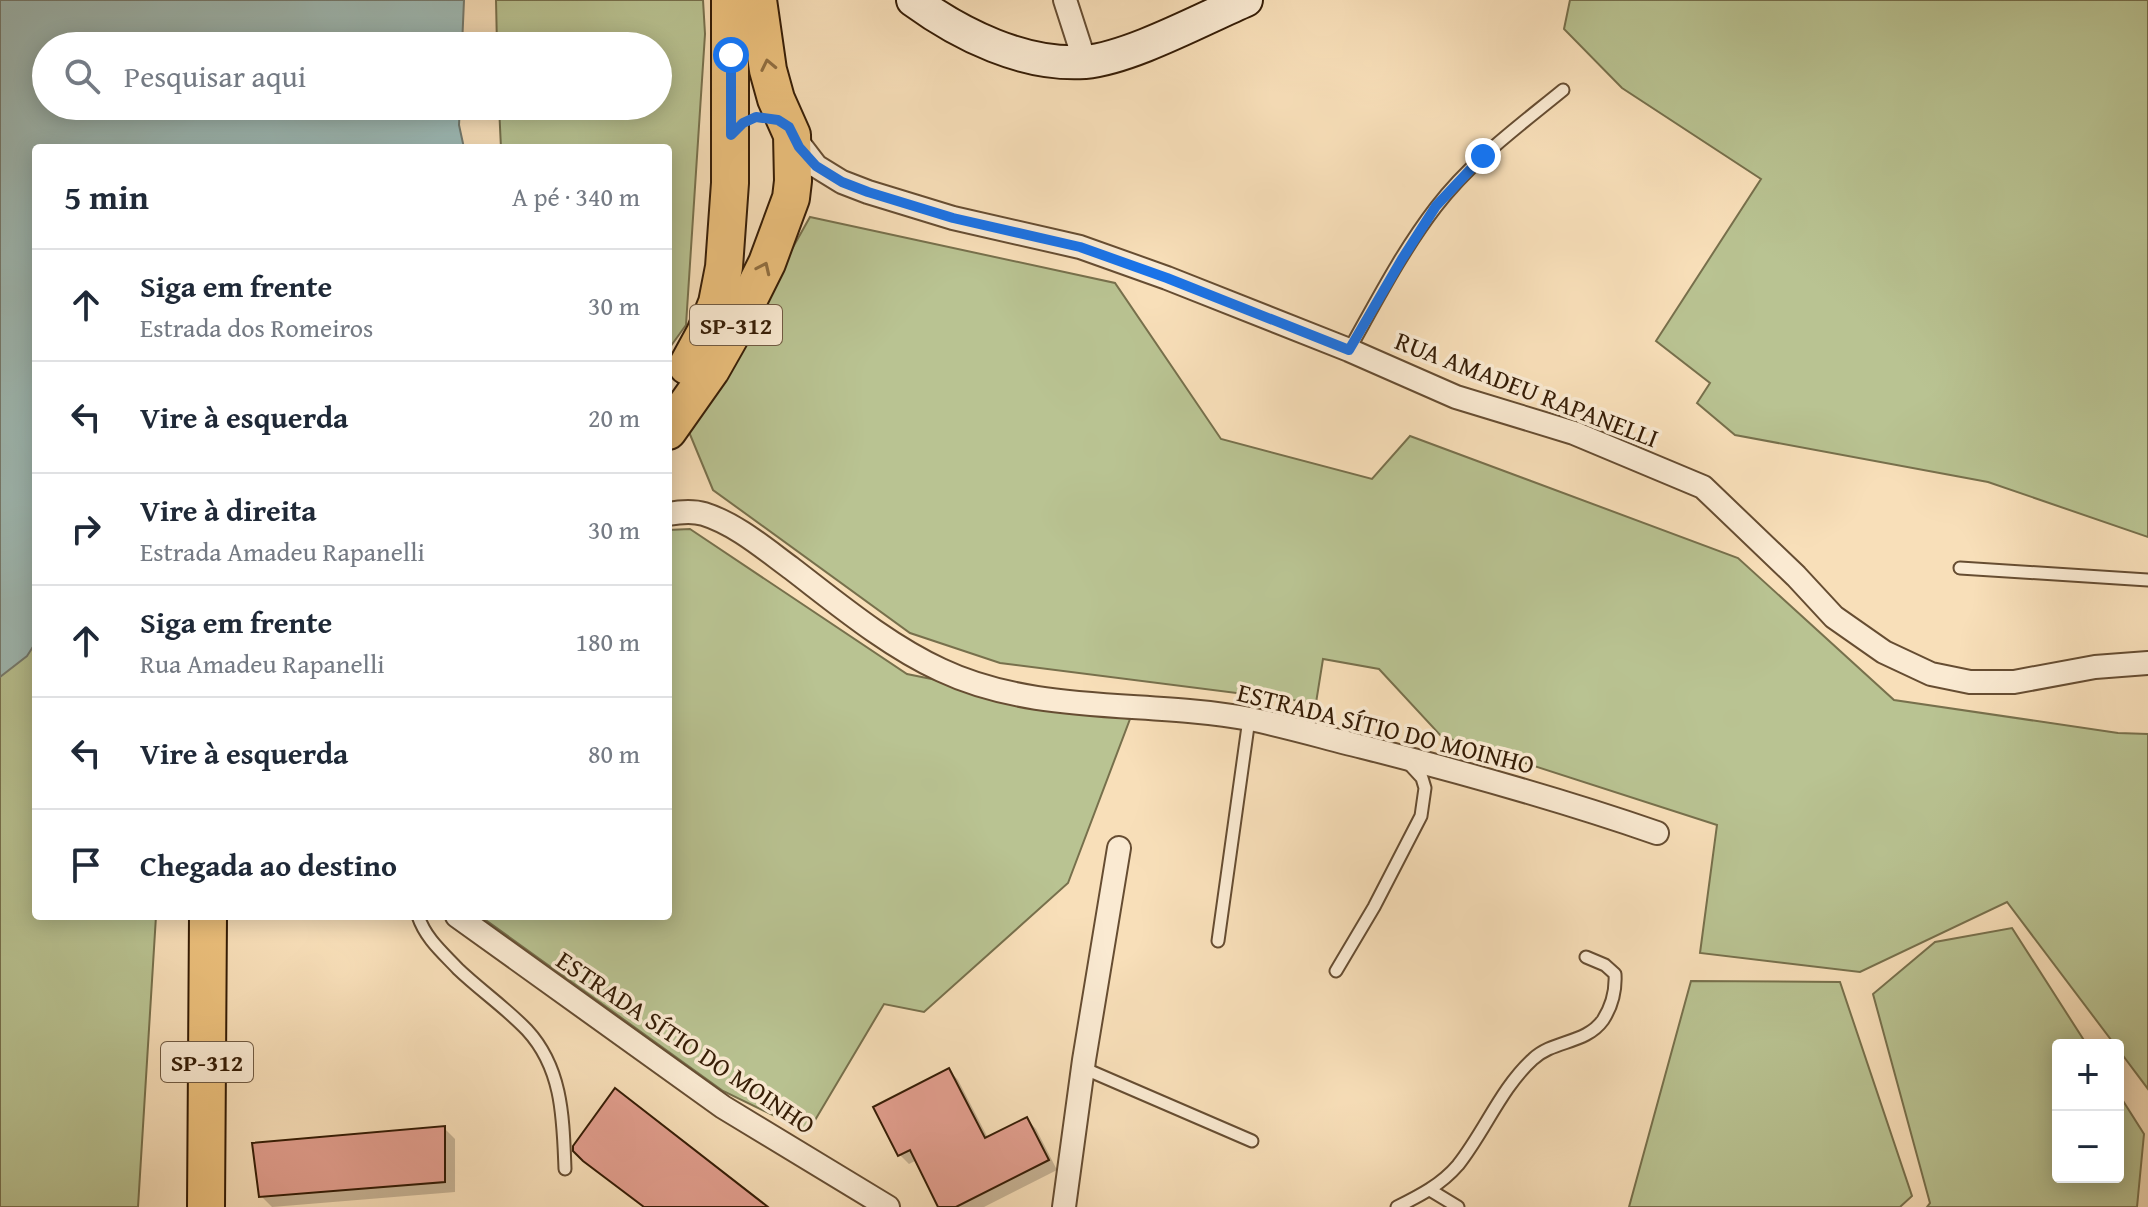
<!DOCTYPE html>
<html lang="pt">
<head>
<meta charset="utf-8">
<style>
  :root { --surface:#fff; --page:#f6f6f7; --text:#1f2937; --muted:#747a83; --line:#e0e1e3 }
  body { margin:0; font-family:"Gentium Book Plus",serif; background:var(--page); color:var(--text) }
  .controls { position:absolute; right:24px; bottom:24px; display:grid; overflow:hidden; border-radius:8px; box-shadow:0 4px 20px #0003 }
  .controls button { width:72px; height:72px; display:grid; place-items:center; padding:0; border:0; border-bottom:2px solid var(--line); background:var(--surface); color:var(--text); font:40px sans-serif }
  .stop { position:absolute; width:24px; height:24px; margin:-18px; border:6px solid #1a73e8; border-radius:50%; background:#fff }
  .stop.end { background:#1a73e8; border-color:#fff; box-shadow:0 2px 8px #0008 }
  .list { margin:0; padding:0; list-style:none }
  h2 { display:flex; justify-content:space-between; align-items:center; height:104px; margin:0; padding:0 32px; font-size:34px }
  h2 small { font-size:26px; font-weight:400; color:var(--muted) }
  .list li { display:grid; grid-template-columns:52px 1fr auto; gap:24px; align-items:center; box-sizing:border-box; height:112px; padding:0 32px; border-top:2px solid var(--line) }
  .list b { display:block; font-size:30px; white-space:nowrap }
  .list p { margin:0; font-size:26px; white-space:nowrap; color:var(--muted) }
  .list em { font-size:26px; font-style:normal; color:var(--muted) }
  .icon { flex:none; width:44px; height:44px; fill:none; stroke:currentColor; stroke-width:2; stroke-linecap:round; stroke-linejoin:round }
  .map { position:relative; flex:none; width:2148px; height:1207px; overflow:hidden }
  .search { position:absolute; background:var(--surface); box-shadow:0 4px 20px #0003; left:32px; top:32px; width:640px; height:88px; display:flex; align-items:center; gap:20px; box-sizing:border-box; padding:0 28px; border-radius:44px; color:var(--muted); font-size:30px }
  .panel { position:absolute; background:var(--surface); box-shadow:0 4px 20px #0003; left:32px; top:144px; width:640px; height:776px; border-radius:8px }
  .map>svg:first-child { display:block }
  .green { fill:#b9c392; stroke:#77704c; stroke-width:2 }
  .water { fill:#9fbbb6; stroke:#757b6f; stroke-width:2 }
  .shadow { fill:#0003 }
  .building { fill:#e29e8e; stroke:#351c05; stroke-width:2 }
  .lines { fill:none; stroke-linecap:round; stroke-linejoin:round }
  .lane-casing { stroke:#664d32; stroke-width:15 }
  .street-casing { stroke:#664d32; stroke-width:26 }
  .secondary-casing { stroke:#351c05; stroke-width:36 }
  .primary-casing { stroke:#351c05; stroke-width:40 }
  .lane { stroke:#faead2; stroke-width:11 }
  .street { stroke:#faead2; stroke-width:22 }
  .secondary { stroke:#faead2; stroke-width:32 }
  .primary { stroke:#ecc07c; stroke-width:36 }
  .oneway { stroke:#906e40 }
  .route { stroke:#1a73e8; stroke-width:10 }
  .labels { text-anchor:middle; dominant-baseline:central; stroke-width:7; stroke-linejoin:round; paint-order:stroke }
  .shield { fill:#faead2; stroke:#705a42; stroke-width:2 }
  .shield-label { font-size:24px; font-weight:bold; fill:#351c05 }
  .street-label { font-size:26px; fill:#351c05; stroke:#faead2 }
</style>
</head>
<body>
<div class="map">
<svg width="2148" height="1207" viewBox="0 0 2148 1207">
  <rect width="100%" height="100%" fill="#f8dfb9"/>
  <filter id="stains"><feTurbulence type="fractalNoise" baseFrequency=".0025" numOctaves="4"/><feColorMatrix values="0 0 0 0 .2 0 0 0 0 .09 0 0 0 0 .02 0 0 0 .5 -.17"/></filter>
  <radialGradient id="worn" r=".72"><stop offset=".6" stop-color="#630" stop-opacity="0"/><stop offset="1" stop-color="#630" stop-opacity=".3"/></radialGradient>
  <g class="green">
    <polygon points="496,0 703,0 705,34 686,325 668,350 668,148 501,148 499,106 658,106 658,46 497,46"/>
    <polygon points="1570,0 2148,0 2148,537 1988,482 1735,435 1697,403 1710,383 1656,341 1761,179 1622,88 1564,29"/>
    <polygon points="810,217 1115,283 1221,439 1372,479 1410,436 1738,558 1894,700 2118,733 2148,734 2148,1089 2118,1049 2118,1045 2115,1045 2007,902 1860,972 1700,953 1717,825 1441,736 1379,669 1323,659 1316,703 1000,663 910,633 713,490 689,432"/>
    <polygon points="690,529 907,674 1130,719 1068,883 924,1012 884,1004 808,1132 723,1091 480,916 668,916 668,530"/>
    <polygon points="36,625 36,916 156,916 138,1207 0,1207 0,677"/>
    <polygon points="2012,928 2087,1045 2058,1045 2058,1177 2118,1177 2118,1093 2144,1134 2137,1207 1927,1207 1930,1203 1873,994 1935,942"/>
    <polygon points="1691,981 1840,982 1912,1196 1900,1207 1629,1207"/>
  </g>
  <polygon class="water" points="0,0 464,0 462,46 46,46 46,106 460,106 459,125 464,148 36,148 36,642 27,656 0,677"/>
  <g class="shadow">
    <polygon points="949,1070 958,1080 988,1138 1027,1119 1036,1129 1057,1170 984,1207 940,1207 917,1160 909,1164 899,1154"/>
    <polygon points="444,1128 455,1139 455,1192 272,1207 261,1196"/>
  </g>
  <g class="building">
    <polygon points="949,1068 985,1138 1027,1117 1049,1160 956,1207 938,1207 910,1150 898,1156 873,1107"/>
    <polygon points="615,1088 768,1207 644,1207 583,1161 573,1151 573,1146"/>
    <polygon points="445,1126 445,1182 259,1197 252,1143"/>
  </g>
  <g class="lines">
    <g class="lane-casing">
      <g id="lane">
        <path d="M1349 350C1376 302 1402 251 1436 207 1471 161 1519 126 1563 90"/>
        <polyline points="1960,568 2148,580"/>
        <path d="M418 916C426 939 442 952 458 969 480 990 506 1008 527 1030 563 1069 563 1119 565 1169"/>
        <polyline points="1218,941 1249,719"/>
        <polyline points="1336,971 1374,907 1421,816 1425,788 1422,778 1410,765"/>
        <polyline points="1083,1068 1252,1141"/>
        <polyline points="1430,1190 1458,1207"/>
        <path d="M1397 1207C1419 1196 1441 1185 1458 1165 1485 1131 1501 1088 1533 1059 1553 1040 1586 1044 1603 1020 1612 1006 1616 991 1615 974L1605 965 1586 957"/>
      </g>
    </g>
    <g class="street-casing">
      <g id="street">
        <polyline points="1065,0 1085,62"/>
        <polyline points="793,136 816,166 842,182 868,192 953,218 1080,247 1167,278 1349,350 1456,397 1574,433 1703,487 1796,576 1834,617 1884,652 1931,674 1970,682 2014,682 2095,667 2148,663"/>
        <path d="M668 514C679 512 694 511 704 514 736 524 765 549 791 568 838 604 887 645 941 670 1036 715 1149 700 1250 719 1290 727 1329 739 1367 748 1465 773 1562 800 1657 833"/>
        <polyline points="457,916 723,1107 888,1207"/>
        <polyline points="1064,1207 1084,1060 1119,848"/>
      </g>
    </g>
    <g class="secondary-casing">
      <path id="secondary" d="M913 0C961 35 1024 66 1085 62 1130 58 1202 19 1246 0"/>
    </g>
    <g class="primary-casing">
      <g id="primary">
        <polyline points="687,366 705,333 717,303 724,267 730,183 730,0"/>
        <polyline points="668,431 711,370 732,333 767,263 791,198 793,181 792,135 776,99 768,70 758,0"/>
        <polyline points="206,1207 208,916"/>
      </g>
    </g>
    <use href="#lane" class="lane"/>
    <use href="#street" class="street"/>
    <use href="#secondary" class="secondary"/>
    <use href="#primary" class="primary"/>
  </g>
  <defs><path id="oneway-chevron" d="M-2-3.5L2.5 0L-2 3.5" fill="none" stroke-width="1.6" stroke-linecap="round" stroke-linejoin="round" transform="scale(2)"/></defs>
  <g class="oneway">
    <use href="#oneway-chevron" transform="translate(768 65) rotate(-102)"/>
    <use href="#oneway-chevron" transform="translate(764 268) rotate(-65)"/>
  </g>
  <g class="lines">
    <polyline class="route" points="731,55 731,135 743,123 756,117 778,120 789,127 799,147 816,166 842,182 868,192 953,218 1080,247 1167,278 1349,350 1402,259 1436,206 1483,156"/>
  </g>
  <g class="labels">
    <g class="shield">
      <rect x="690" y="305" width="92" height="40" rx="6"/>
      <rect x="161" y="1042" width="92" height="40" rx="6"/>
    </g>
    <g class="shield-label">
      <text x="736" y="325">SP-312</text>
      <text x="207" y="1062">SP-312</text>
    </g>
    <g class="street-label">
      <text transform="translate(1527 389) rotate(21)">RUA AMADEU RAPANELLI</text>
      <text transform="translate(1386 728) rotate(14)">ESTRADA SÍTIO DO MOINHO</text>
      <text transform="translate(686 1042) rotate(34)">ESTRADA SÍTIO DO MOINHO</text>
    </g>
  </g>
  <rect width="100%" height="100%" filter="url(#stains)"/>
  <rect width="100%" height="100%" fill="url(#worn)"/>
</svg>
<div class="controls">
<button>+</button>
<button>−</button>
</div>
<div class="stop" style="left:731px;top:55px"></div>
<div class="stop end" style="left:1483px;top:156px"></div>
<div class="search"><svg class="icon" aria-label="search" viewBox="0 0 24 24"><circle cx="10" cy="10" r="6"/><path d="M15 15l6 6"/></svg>Pesquisar aqui</div>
<section class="panel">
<h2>5 min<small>A pé · 340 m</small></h2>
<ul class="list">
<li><svg class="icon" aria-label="ahead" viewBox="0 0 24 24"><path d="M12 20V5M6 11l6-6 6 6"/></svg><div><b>Siga em frente</b><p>Estrada dos Romeiros</p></div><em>30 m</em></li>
<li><svg class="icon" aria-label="left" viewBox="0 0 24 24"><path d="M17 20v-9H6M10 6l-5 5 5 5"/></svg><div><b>Vire à esquerda</b></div><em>20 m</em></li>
<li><svg class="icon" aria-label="right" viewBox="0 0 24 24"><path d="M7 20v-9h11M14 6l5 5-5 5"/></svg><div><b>Vire à direita</b><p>Estrada Amadeu Rapanelli</p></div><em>30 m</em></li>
<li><svg class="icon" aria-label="ahead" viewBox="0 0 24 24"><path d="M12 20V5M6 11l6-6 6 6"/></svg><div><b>Siga em frente</b><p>Rua Amadeu Rapanelli</p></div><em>180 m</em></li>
<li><svg class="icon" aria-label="left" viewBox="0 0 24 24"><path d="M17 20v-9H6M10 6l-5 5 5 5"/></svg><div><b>Vire à esquerda</b></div><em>80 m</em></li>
<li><svg class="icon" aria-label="arrive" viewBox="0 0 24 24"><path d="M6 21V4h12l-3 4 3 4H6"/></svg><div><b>Chegada ao destino</b></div></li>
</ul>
</section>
</div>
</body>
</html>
